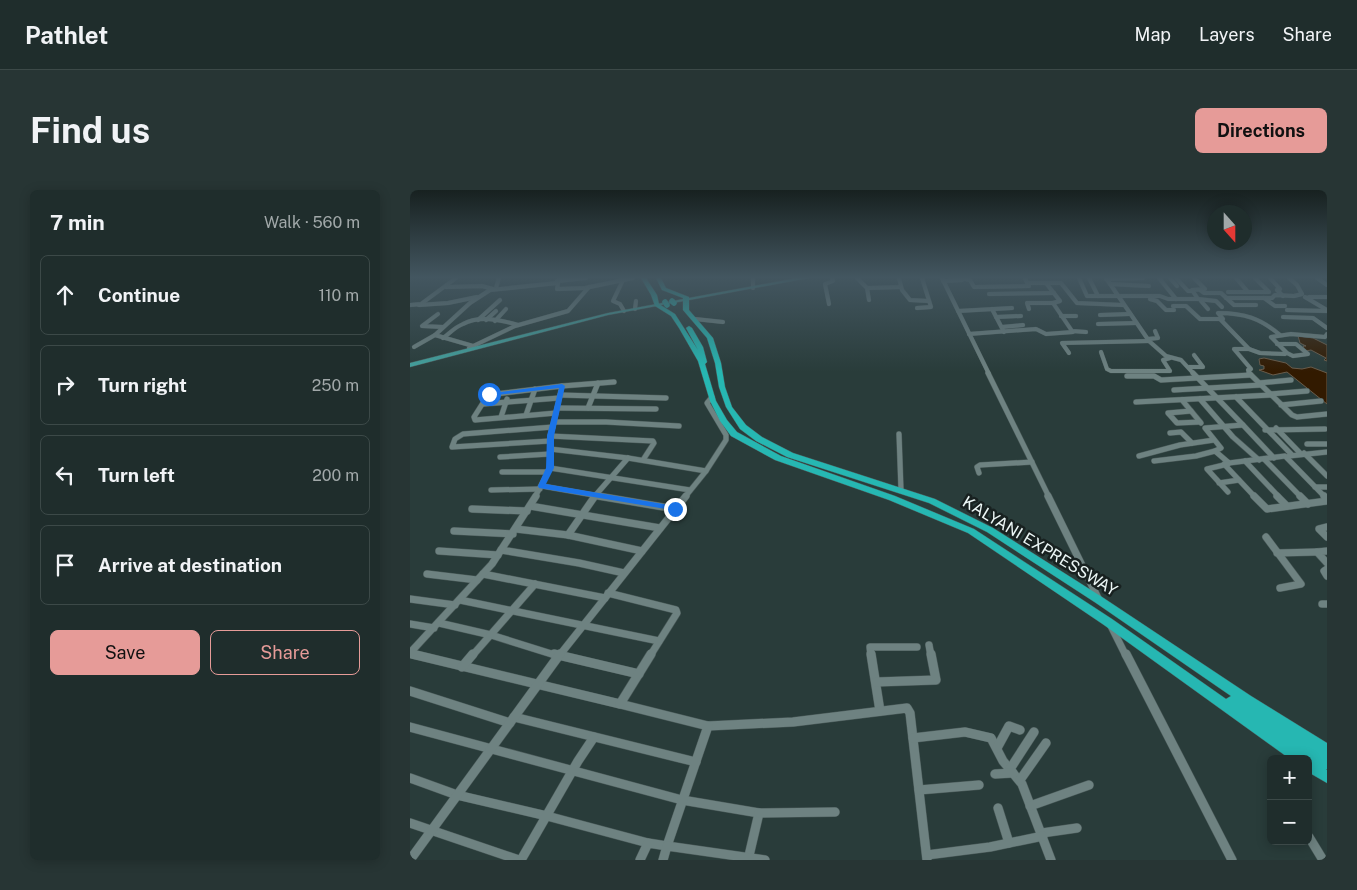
<!DOCTYPE html>
<html lang="en">
<head>
<meta charset="utf-8">
<style>
  :root { --surface:#1f2d2c; --page:#273534; --text:#f1f3f6; --muted:#a1a8a9; --line:#3c4948; --accent:#e69b98 }
  body { margin:0; font-family:"Public Sans",sans-serif; background:var(--page); color:var(--text) }
  .controls { position:absolute; right:15px; bottom:15px; display:grid; overflow:hidden; border-radius:8px; box-shadow:0 2px 12px #0003 }
  .controls button { width:45px; height:45px; display:grid; place-items:center; padding:0; border:0; border-bottom:1px solid var(--line); background:var(--surface); color:var(--text); font:25px sans-serif }
  .compass { position:absolute; left:797px; top:15px; width:45px; height:45px; border-radius:50%; background:var(--surface); box-shadow:0 2px 12px #0003; rotate:159deg }
  .stop { position:absolute; width:15px; height:15px; margin:-11px; border:4px solid #1a73e8; border-radius:50%; background:#fff }
  .stop.end { background:#1a73e8; border-color:#fff; box-shadow:0 1px 5px #0008 }
  .list { margin:0; padding:0; list-style:none }
  h2 { display:flex; justify-content:space-between; align-items:center; height:65px; margin:0; padding:0 20px; font-size:21px }
  h2 small { font-size:16px; font-weight:400; color:var(--muted) }
  .list li { display:grid; grid-template-columns:32px 1fr auto; gap:15px; align-items:center; box-sizing:border-box; height:80px; margin:0 10px 10px; padding:0 10px; border:1px solid var(--line); border-radius:8px }
  .list b { display:block; font-size:19px; white-space:nowrap }
  .list em { font-size:16px; font-style:normal; color:var(--muted) }
  .actions { display:flex; gap:10px; padding:15px 20px }
  .actions a { flex:1; padding:11px 0; border:1px solid var(--accent); border-radius:8px; text-align:center; font-size:18px; color:var(--accent) }
  .actions .main { background:var(--accent); color:#111 }
  .icon { flex:none; width:28px; height:28px; fill:none; stroke:currentColor; stroke-width:2; stroke-linecap:round; stroke-linejoin:round }
  .map { position:relative; flex:none; width:917px; height:670px; overflow:hidden; border-radius:8px }
  header { display:flex; align-items:center; gap:30px; box-sizing:border-box; height:70px; padding:0 25px; background:var(--surface); border-bottom:1px solid var(--line) }
  header strong { font-size:24px }
  nav { display:flex; gap:28px; margin-inline-start:auto; font-size:18px }
  .intro { display:flex; align-items:center; justify-content:space-between; box-sizing:border-box; height:120px; padding:0 30px }
  h1 { margin:0; font-size:35px }
  .button { padding:12px 22px; border-radius:8px; background:var(--accent); color:#111; font-size:18px; font-weight:700 }
  main { display:flex; gap:30px; padding:0 30px }
  aside { flex:1; background:var(--surface); border-radius:8px; box-shadow:0 2px 12px #0003 }
  .map>svg:first-child { display:block }
  .water { fill:#321a00; stroke:#6a5c4a }
  .lines { fill:none; stroke-linecap:round; stroke-linejoin:round }
  .minor-far3-casing { stroke:#4a5a59; stroke-width:4.5 }
  .minor-far2-casing { stroke:#4a5a59; stroke-width:6 }
  .minor-far1-casing { stroke:#4a5a59; stroke-width:8 }
  .minor-casing { stroke:#4a5a59; stroke-width:10 }
  .major-casing { stroke:#4a5a59; stroke-width:1 }
  .highway-casing { stroke:#4a5a59; stroke-width:1 }
  .minor-far3 { stroke:#6e8281; stroke-width:4 }
  .minor-far2 { stroke:#6e8281; stroke-width:5 }
  .minor-far1 { stroke:#6e8281; stroke-width:7 }
  .minor { stroke:#6e8281; stroke-width:9 }
  .major { fill:#43a29e; fill-rule:evenodd }
  .highway { fill:#26b7b2; fill-rule:evenodd }
  .highway-bridge-casing { stroke:#4a5a59; stroke-width:6; stroke-linecap:butt }
  .highway-bridge { stroke:#26b7b2; stroke-width:5.5 }
  .route { fill:#1a73e8 }
  .labels { text-anchor:middle; dominant-baseline:central; stroke-width:5; stroke-linejoin:round; paint-order:stroke }
  .street-label { font-size:16px; fill:#ecf7f6; stroke:#182120 }
</style>
</head>
<body>
<header>
<strong>Pathlet</strong>
<nav><a>Map</a><a>Layers</a><a>Share</a></nav>
</header>
<div class="intro"><h1>Find us</h1><a class="button">Directions</a></div>
<main>
<aside>
<h2>7 min<small>Walk · 560 m</small></h2>
<ul class="list">
<li><svg class="icon" aria-label="ahead" viewBox="0 0 24 24"><path d="M12 20V5M6 11l6-6 6 6"/></svg><div><b>Continue</b></div><em>110 m</em></li>
<li><svg class="icon" aria-label="right" viewBox="0 0 24 24"><path d="M7 20v-9h11M14 6l5 5-5 5"/></svg><div><b>Turn right</b></div><em>250 m</em></li>
<li><svg class="icon" aria-label="left" viewBox="0 0 24 24"><path d="M17 20v-9H6M10 6l-5 5 5 5"/></svg><div><b>Turn left</b></div><em>200 m</em></li>
<li><svg class="icon" aria-label="arrive" viewBox="0 0 24 24"><path d="M6 21V4h12l-3 4 3 4H6"/></svg><div><b>Arrive at destination</b></div></li>
</ul>
<div class="actions"><a class="main">Save</a><a>Share</a></div>
</aside>
<div class="map">
<svg width="917" height="670" viewBox="0 0 917 670">
  <rect width="100%" height="100%" fill="#293c3a"/>
  <g class="water">
    <polygon points="888,146 903,148 917,155 917,171 914,170 916,168 901,160 895,161 893,156 896,156 890,153"/>
    <polygon points="854,168 876,173 882,178 892,179 901,177 917,183 917,214 877,182 863,185 849,180 854,179 854,176 850,175 849,169"/>
  </g>
  <g class="lines">
    <g class="minor-far3-casing">
      <g id="minor-far3">
        <polyline points="149,88 147,99 175,98 223,88"/>
        <polyline points="343,88 343,98"/>
        <polyline points="447,88 457,98 459,110"/>
        <polyline points="489,88 492,100 500,110 519,111"/>
        <polyline points="532,88 579,184"/>
        <polyline points="551,88 560,90 564,97 619,96"/>
        <polyline points="615,88 617,93 636,93 650,111 643,113 662,141 676,142"/>
        <polyline points="669,88 677,106 750,106 758,109 788,109 782,100 795,99 784,88"/>
        <polyline points="679,88 688,106"/>
        <polyline points="696,88 739,151 756,166 771,170 784,184"/>
        <polyline points="749,88 766,109"/>
        <polyline points="760,88 767,96"/>
        <polyline points="766,88 778,101 783,101"/>
        <polyline points="860,88 870,99 867,100 873,106"/>
        <polyline points="907,88 917,95"/>
        <polyline points="696,89 733,88"/>
        <polyline points="213,90 203,111 210,114 214,121"/>
        <polyline points="147,91 176,88"/>
        <polyline points="533,91 552,90"/>
        <polyline points="636,93 651,93 667,113 713,115"/>
        <polyline points="700,94 739,96"/>
        <polyline points="36,97 72,96 83,99"/>
        <polyline points="86,98 89,88"/>
        <polyline points="457,98 491,97"/>
        <polyline points="790,100 794,103 811,103 824,115 846,115"/>
        <polyline points="818,102 838,102 826,88"/>
        <polyline points="838,102 859,102 845,88"/>
        <polyline points="579,104 644,103"/>
        <polyline points="895,107 917,120"/>
        <polyline points="899,107 917,107"/>
        <polyline points="816,108 862,108 865,105 884,106 892,104 887,95 879,88"/>
        <polyline points="854,108 865,116 875,116"/>
        <polyline points="740,109 747,111 756,120 764,120"/>
        <polyline points="788,109 806,111 812,117"/>
        <polyline points="791,111 798,119"/>
        <polyline points="419,114 415,94 423,91 422,88"/>
        <polyline points="0,115 11,114 46,88"/>
        <polyline points="9,115 38,113 67,107"/>
        <path d="M763 116H776L790 129H813L808 123C834 123 850 128 870 145"/>
        <polyline points="507,118 521,117 512,88"/>
        <polyline points="225,119 226,111"/>
        <polyline points="582,119 594,142"/>
        <polyline points="619,119 617,113 643,113"/>
        <polyline points="877,120 917,121"/>
        <polyline points="548,121 602,118"/>
        <polyline points="28,124 12,136 33,137"/>
        <polyline points="690,125 719,124"/>
        <polyline points="651,126 666,126"/>
        <polyline points="586,127 611,126"/>
        <polyline points="873,127 903,128 917,138"/>
        <polyline points="285,129 313,132"/>
        <polyline points="810,129 839,159 824,159 841,179 838,180 840,184"/>
        <polyline points="68,130 90,110"/>
        <polyline points="76,130 86,121"/>
        <polyline points="85,131 96,119"/>
        <polyline points="688,134 726,133"/>
        <polyline points="592,137 613,135"/>
        <polyline points="559,144 626,139 636,144 663,142"/>
        <path d="M33 148C40 143 45 137 53 134 69 125 91 130 108 135"/>
        <polyline points="738,149 748,148 745,141"/>
        <polyline points="867,154 886,154 898,164 883,166 877,163"/>
        <polyline points="63,156 25,145 60,113 80,100 147,93"/>
        <polyline points="4,157 25,145"/>
        <polyline points="59,158 105,136 158,121 179,97"/>
        <polyline points="839,159 850,163 875,164 876,162 861,147 881,144 915,147 917,144"/>
        <polyline points="691,162 697,179 701,181 760,181 753,170 760,168"/>
        <polyline points="659,163 652,153 739,151"/>
        <polyline points="779,177 793,177 784,165"/>
      </g>
    </g>
    <g class="minor-far2-casing">
      <g id="minor-far2">
        <polyline points="578,183 639,307"/>
        <polyline points="783,183 833,235 795,238 811,258 805,261 819,273 875,266 915,307"/>
        <polyline points="839,183 882,225 887,227 917,224"/>
        <polyline points="717,186 744,186 751,190 841,185"/>
        <polyline points="849,193 881,190"/>
        <polyline points="152,196 204,192"/>
        <polygon points="152,196 146,223 65,230 64,227 78,205"/>
        <polyline points="764,200 851,195"/>
        <polyline points="860,204 897,201"/>
        <polyline points="150,205 256,208"/>
        <polyline points="826,207 882,265"/>
        <polyline points="790,209 823,247 849,270"/>
        <polyline points="772,210 791,233"/>
        <polyline points="726,212 861,205"/>
        <polyline points="73,214 149,208"/>
        <polyline points="871,215 911,211"/>
        <polyline points="147,218 246,219"/>
        <polyline points="178,218 188,193"/>
        <polyline points="781,221 758,223 767,233 790,232"/>
        <polyline points="116,225 125,199"/>
        <polyline points="91,227 97,209"/>
        <polyline points="144,232 196,232 269,236"/>
        <polyline points="833,235 864,268"/>
        <polyline points="866,238 891,264"/>
        <polyline points="855,240 915,239"/>
        <polyline points="760,243 771,242 782,253"/>
        <polyline points="489,244 491,300"/>
        <polyline points="140,246 243,251 244,253 233,270"/>
        <polyline points="140,251 42,257 45,249 53,244 143,237"/>
        <polyline points="897,254 917,254"/>
        <polyline points="140,259 218,268 296,281"/>
        <polyline points="894,263 917,286"/>
        <polyline points="729,266 770,255 804,250"/>
        <polyline points="879,266 917,262"/>
        <polyline points="90,267 140,264"/>
        <polyline points="854,269 891,307"/>
        <polyline points="744,271 786,266 805,261"/>
        <polyline points="835,271 869,307"/>
        <polyline points="814,274 845,307"/>
        <polyline points="818,274 797,279 818,302"/>
        <polyline points="140,278 280,300"/>
        <polyline points="92,282 138,282"/>
        <polyline points="569,283 567,277 570,275 622,272"/>
        <polyline points="809,293 829,290"/>
        <polyline points="132,296 195,307"/>
        <polyline points="905,297 917,297"/>
        <polyline points="81,300 130,299"/>
        <polyline points="125,307 140,278 140,246 146,223"/>
        <polyline points="184,307 218,268"/>
        <polyline points="275,307 296,281 316,250 316,245 297,213 302,207"/>
      </g>
    </g>
    <g class="minor-far1-casing">
      <g id="minor-far1">
        <polyline points="188,306 265,319"/>
        <polyline points="638,306 689,410"/>
        <polyline points="844,306 857,319 917,311"/>
        <polyline points="867,306 877,316"/>
        <polyline points="890,306 898,314"/>
        <polyline points="914,306 917,309"/>
        <polyline points="120,316 250,338"/>
        <polyline points="62,319 117,321"/>
        <polyline points="917,337 909,339 917,347"/>
        <polyline points="106,339 158,345 232,361"/>
        <polyline points="44,341 103,344"/>
        <polyline points="158,345 185,306"/>
        <polyline points="856,347 891,394 870,398"/>
        <polyline points="91,360 169,373 214,383"/>
        <polyline points="29,361 88,365"/>
        <polyline points="917,361 907,362 917,373"/>
        <polyline points="867,363 907,362"/>
        <polyline points="917,379 914,381 917,386"/>
        <polyline points="17,384 67,390"/>
        <polyline points="73,384 195,408"/>
        <polyline points="198,403 266,420 267,423 240,466"/>
        <polyline points="0,409 45,415"/>
        <polyline points="50,410 249,451"/>
        <polyline points="912,414 917,414"/>
        <polyline points="29,433 81,445 148,466"/>
        <polyline points="0,434 24,438"/>
        <polyline points="701,436 716,466"/>
        <polyline points="519,455 521,466"/>
        <polyline points="0,463 82,374 126,306"/>
        <polyline points="0,464 7,466"/>
        <polyline points="62,466 125,394"/>
        <polyline points="149,466 276,306"/>
        <polyline points="461,466 460,457 507,457"/>
      </g>
    </g>
    <g class="minor-casing">
      <g id="minor">
        <polyline points="2,464 210,514"/>
        <polyline points="144,464 229,484"/>
        <polyline points="461,464 470,521"/>
        <polyline points="716,464 822,670"/>
        <polyline points="52,477 63,464"/>
        <polyline points="466,492 526,490 521,464"/>
        <polyline points="0,501 100,533"/>
        <polyline points="104,527 286,572"/>
        <polyline points="298,536 383,532 497,518 500,523 517,670"/>
        <polyline points="0,537 272,610 349,623 338,670"/>
        <polyline points="503,548 555,542 581,548 593,571 612,594 641,670"/>
        <polyline points="587,558 599,536 610,540"/>
        <polyline points="600,579 624,542"/>
        <polyline points="585,584 603,583"/>
        <polyline points="0,588 47,605 137,626 238,653"/>
        <polyline points="610,590 636,553"/>
        <polyline points="509,600 569,595"/>
        <polyline points="620,616 679,595"/>
        <polyline points="588,618 599,653"/>
        <polyline points="349,623 425,622"/>
        <polyline points="0,633 109,670"/>
        <polyline points="632,643 667,638"/>
        <polyline points="899,647 913,670"/>
        <polyline points="517,665 580,657 633,646"/>
        <polyline points="0,670 150,464"/>
        <polyline points="111,670 168,571 184,547"/>
        <polyline points="230,670 238,653 257,656 298,536 210,514 241,464"/>
        <polyline points="253,670 257,656 355,670"/>
      </g>
    </g>
    <g class="major-casing">
      <polygon id="major" points="387,88 399,88 198,125 0,177 0,173 198,123"/>
    </g>
    <g class="highway-casing">
      <polygon id="highway" points="231,88 236,88 247,105 249,114 265,124 288,160 276,138 279,136 282,138 293,157 297,172 295,174 306,211 317,230 327,242 371,266 485,306 564,339 702,429 816,509 821,506 686,413 577,342 519,313 377,267 346,251 330,239 316,217 309,197 305,173 297,148 273,120 273,108 252,100 246,88 251,88 256,98 279,107 279,120 303,148 311,173 315,197 322,217 336,235 352,247 383,263 525,309 583,338 692,407 841,506 917,553 917,579 916,579 917,580 917,593 898,582 898,569 880,569 694,435 558,343 479,310 365,270 321,246 310,231 300,211 288,171 269,138 261,126 245,116 241,105"/>
    </g>
    <use href="#minor-far3" class="minor-far3"/>
    <use href="#minor-far2" class="minor-far2"/>
    <use href="#minor-far1" class="minor-far1"/>
    <use href="#minor" class="minor"/>
    <use href="#major" class="major"/>
    <use href="#highway" class="highway"/>
    <g class="highway-bridge-casing">
      <g id="highway-bridge">
        <polyline points="262,111 264,113"/>
        <polyline points="255,112 257,115"/>
      </g>
    </g>
    <use href="#highway-bridge" class="highway-bridge"/>
  </g>
  <linearGradient id="sky" x2="0" y2="1"><stop stop-color="#172120"/><stop offset="0.48" stop-color="#435660"/><stop offset="1" stop-color="#435660" stop-opacity="0"/></linearGradient>
  <rect width="917" height="182" fill="url(#sky)"/>
  <polygon class="route" points="152,194 155,196 144,246 144,278 136,294 265,316 268,317 268,321 129,298 128,296 136,278 137,246 149,198 79,206 76,204"/>
  <g class="labels">
    <g class="street-label">
      <text transform="translate(630 356) rotate(31)">KALYANI EXPRESSWAY</text>
    </g>
  </g>
</svg>
<div class="controls">
<button>+</button>
<button>−</button>
</div>
<svg class="compass" viewBox="-18 -18 36 36"><path d="M0-13l5 13h-10z" fill="#e53935"/><path d="M0 13l5-13h-10z" fill="#a1a8a9"/></svg>
<div class="stop" style="left:79px;top:204px"></div>
<div class="stop end" style="left:265px;top:319px"></div>
</div>
</main>
</body>
</html>
